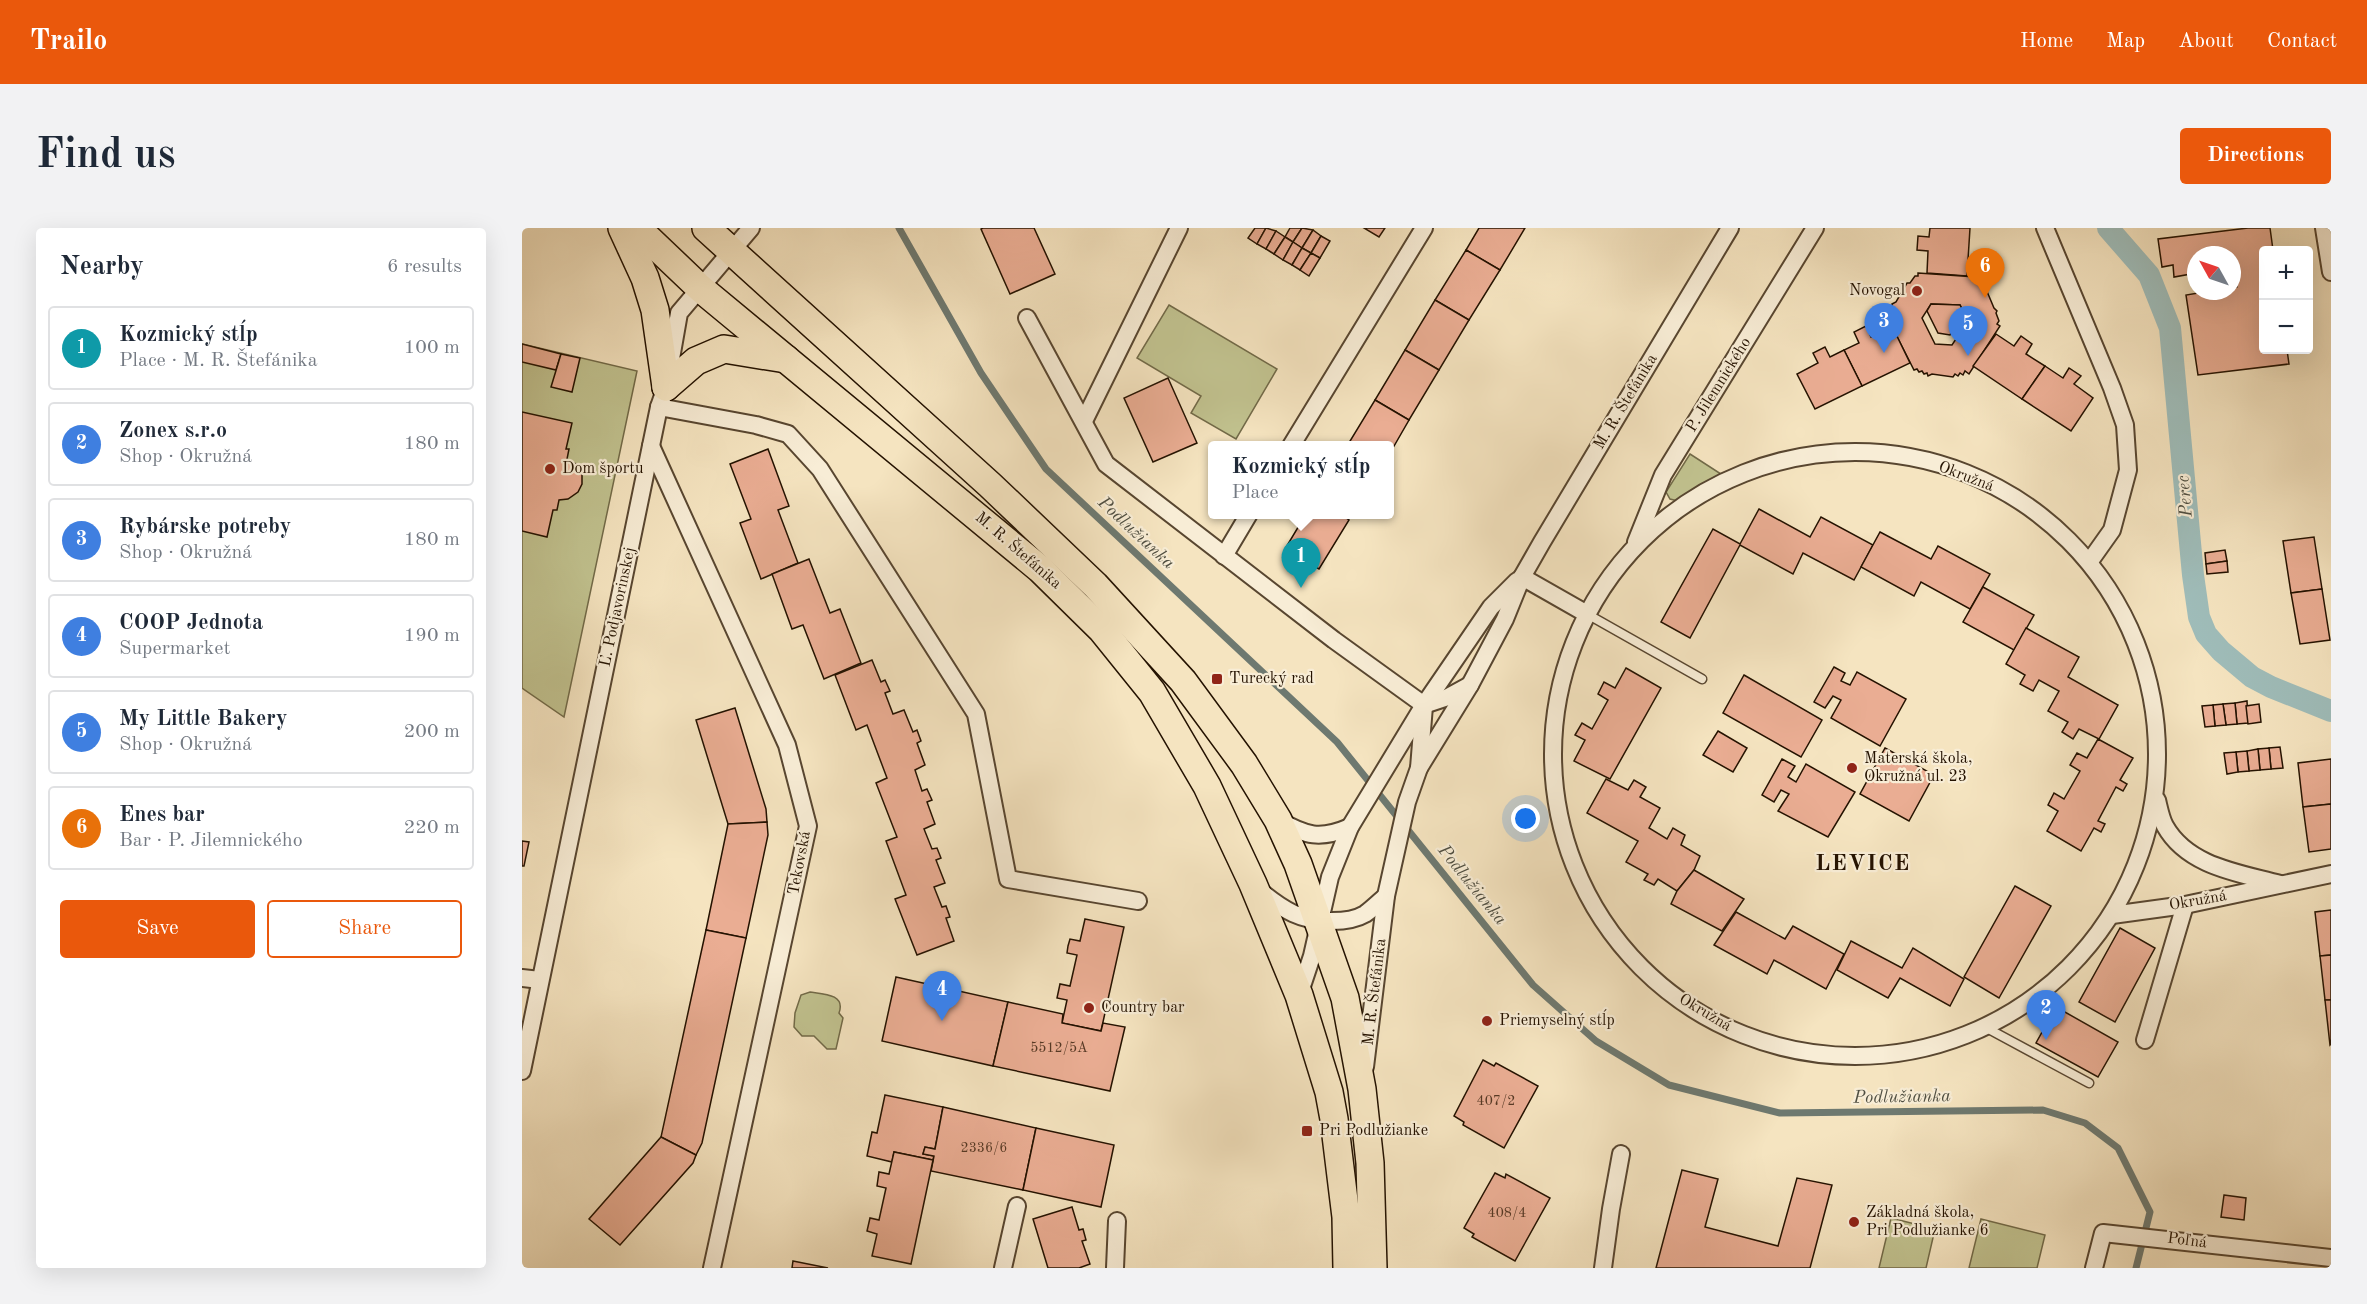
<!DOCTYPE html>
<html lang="en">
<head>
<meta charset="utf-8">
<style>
  :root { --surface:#fff; --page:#f2f2f3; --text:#1f2937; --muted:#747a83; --line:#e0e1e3; --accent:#ea580c }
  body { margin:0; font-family:"Old Standard TT",serif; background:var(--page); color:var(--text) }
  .controls { position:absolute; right:18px; top:18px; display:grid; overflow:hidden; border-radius:6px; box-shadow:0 6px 24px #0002 }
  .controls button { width:54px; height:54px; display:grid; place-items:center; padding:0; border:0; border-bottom:2px solid var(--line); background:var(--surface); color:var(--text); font:30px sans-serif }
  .compass { position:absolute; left:1665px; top:18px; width:54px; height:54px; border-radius:50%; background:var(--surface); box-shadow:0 6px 24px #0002; rotate:310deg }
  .you { position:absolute; left:1004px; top:591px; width:21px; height:21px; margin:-15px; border:4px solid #fff; border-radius:50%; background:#1a73e8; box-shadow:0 0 0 9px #1a73e833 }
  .badge { display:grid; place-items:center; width:39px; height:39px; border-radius:50%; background:var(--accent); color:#fff; font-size:20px; font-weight:700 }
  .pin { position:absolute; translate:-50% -50px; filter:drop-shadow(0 2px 3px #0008) }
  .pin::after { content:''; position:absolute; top:32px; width:21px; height:18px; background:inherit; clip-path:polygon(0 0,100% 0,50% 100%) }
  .popup { position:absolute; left:686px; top:213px; width:186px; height:78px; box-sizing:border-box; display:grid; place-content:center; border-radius:6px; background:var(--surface); filter:drop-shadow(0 2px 4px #0005); font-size:20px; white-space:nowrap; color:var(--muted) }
  .popup b { font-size:22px; color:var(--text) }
  .popup::after { content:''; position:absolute; left:50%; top:100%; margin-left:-12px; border:12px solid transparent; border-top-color:var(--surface) }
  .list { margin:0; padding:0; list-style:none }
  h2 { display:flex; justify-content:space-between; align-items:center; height:78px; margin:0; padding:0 24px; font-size:26px }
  h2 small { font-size:20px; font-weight:400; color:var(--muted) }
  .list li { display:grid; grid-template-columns:39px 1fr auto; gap:18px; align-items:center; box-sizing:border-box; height:84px; margin:0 12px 12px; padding:0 12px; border:2px solid var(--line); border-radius:6px }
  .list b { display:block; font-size:22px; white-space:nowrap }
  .list p { margin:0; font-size:20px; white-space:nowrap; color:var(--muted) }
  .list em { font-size:20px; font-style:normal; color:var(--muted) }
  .actions { display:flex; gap:12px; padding:18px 24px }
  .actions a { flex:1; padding:14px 0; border:2px solid var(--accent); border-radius:6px; text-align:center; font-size:21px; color:var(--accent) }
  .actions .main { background:var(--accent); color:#fff }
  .map { position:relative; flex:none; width:1809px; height:1040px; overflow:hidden; border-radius:6px }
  header { display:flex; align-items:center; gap:36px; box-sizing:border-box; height:84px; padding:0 30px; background:var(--accent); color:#fff }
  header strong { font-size:28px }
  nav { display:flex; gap:33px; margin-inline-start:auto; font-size:21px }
  .intro { display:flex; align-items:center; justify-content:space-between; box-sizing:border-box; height:144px; padding:0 36px }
  h1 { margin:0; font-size:42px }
  .button { padding:15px 27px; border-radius:6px; background:var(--accent); color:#fff; font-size:21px; font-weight:700 }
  main { display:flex; gap:36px; padding:0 36px }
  aside { flex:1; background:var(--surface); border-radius:6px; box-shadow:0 6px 24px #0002 }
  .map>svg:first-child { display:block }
  .green { fill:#c1c28f; stroke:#726a48; stroke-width:1.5 }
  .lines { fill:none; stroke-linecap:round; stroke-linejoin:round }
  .stream { stroke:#6e7970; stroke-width:7 }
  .canal { stroke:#9fbdba; stroke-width:22 }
  .building { fill:#eaad93; stroke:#241200; stroke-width:1.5; fill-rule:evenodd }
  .service-casing { stroke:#584630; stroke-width:11 }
  .minor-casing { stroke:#584630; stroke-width:20 }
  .primary-casing { stroke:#241200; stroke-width:30 }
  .service { stroke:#f8edd6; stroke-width:8 }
  .minor { stroke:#f8edd6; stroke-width:16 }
  .primary { stroke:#f5e4c0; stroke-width:27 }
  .poi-dot { fill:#8f2418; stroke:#f8edd6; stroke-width:2 }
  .labels { text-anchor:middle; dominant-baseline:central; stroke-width:4.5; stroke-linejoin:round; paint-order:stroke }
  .number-label { font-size:14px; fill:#563925 }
  .poi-label { font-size:16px; fill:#241200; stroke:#f8edd6; text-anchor:start }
  .street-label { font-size:16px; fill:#241200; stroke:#f8edd6 }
  .water-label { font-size:18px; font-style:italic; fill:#4f4e41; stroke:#f8edd6 }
  .district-label { font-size:22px; font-weight:bold; letter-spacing:1.5px; fill:#241200; stroke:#f8edd6 }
</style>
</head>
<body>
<header>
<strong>Trailo</strong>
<nav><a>Home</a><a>Map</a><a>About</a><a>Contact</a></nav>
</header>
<div class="intro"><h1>Find us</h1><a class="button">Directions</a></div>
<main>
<aside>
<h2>Nearby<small>6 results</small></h2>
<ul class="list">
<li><span class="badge" style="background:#0f9aa8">1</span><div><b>Kozmický stĺp</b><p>Place · M. R. Štefánika</p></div><em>100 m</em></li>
<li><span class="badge" style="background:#3f7fe0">2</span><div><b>Zonex s.r.o</b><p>Shop · Okružná</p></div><em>180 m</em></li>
<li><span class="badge" style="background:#3f7fe0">3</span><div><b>Rybárske potreby</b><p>Shop · Okružná</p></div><em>180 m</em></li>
<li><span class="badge" style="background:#3f7fe0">4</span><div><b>COOP Jednota</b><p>Supermarket</p></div><em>190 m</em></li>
<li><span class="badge" style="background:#3f7fe0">5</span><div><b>My Little Bakery</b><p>Shop · Okružná</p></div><em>200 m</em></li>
<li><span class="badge" style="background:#e8710a">6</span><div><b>Enes bar</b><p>Bar · P. Jilemnického</p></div><em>220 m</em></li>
</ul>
<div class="actions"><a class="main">Save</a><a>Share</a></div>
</aside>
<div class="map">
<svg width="1809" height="1040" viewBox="0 0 1809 1040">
  <rect width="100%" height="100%" fill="#f5e4c0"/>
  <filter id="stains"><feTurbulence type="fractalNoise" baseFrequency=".00333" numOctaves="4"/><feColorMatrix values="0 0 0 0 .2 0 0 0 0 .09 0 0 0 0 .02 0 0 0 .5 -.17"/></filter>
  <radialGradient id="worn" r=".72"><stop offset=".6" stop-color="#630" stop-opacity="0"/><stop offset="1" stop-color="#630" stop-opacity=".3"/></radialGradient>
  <g class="green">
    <polygon points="647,77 755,141 714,211 669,185 679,168 615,130"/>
    <polygon points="0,116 115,143 42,489 0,460"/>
    <polygon points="1168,226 1202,248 1156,273 1148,271 1144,264"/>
    <path d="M288 764C301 766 324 766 317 785L321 790 314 821H305L292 808H280L272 799 273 785 279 767Z"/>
    <polygon points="1369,990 1413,1001 1404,1040 1357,1040"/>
    <polygon points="1459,991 1523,1007 1515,1040 1447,1040"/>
  </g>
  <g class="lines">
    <polyline class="stream" points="377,0 459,145 524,241 815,514 1011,757 1074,813 1147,857 1258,885 1521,882 1563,895 1596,920 1628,984 1614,1040"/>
    <polyline class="canal" points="1586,0 1627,47 1648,100 1671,347 1677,389 1684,406 1699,423 1730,449 1749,459 1809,483"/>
  </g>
  <g class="building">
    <polygon points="461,0 512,0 533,46 488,66 459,1"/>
    <polygon points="733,0 744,0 735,16 726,10"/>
    <polygon points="744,0 754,3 744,21 735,16"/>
    <polygon points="768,0 780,0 771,14 763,9"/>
    <polygon points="780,0 791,2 780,20 771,14"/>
    <polygon points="842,0 863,0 857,9"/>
    <polygon points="957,0 1003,0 978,42 944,22"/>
    <polygon points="1408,0 1448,0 1445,48 1405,45 1406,23 1395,22 1396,8 1407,9"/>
    <polygon points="1726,0 1748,0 1751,22 1742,22 1742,122 1765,122 1767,136 1676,147 1664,67 1688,63 1710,63 1710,60 1715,59 1712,38 1710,38 1710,27 1674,27 1674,45 1652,49 1651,37 1640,39 1636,11"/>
    <polygon points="791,2 799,8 789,25 780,20"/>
    <polygon points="754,3 763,9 752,26 744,21"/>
    <polygon points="799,8 808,13 798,30 789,25"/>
    <polygon points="763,9 771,14 761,32 752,26"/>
    <polygon points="771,14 780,20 770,37 761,32"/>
    <polygon points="780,20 789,25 778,42 770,37"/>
    <polygon points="944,22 978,42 947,92 913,72"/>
    <polygon points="789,25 798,30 787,48 778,42"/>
    <path d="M1396 45 1454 49V52L1457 53V56H1461V60L1464 61 1472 80 1475 83 1474 85 1477 93 1475 96 1478 98 1447 146 1443 143 1441 147 1438 145 1436 148 1433 146 1431 149 1410 146 1406 148 1405 145 1402 146 1400 143 1397 144 1395 141 1392 142 1366 91 1369 90 1367 86 1371 84 1370 76 1374 74 1385 55H1388L1393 48H1396ZM1409 76 1438 77 1446 93 1430 117 1413 116 1400 90Z"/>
    <polygon points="913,72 947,92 917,142 883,122"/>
    <polygon points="1409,76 1438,77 1442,85 1428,107 1416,105 1405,83"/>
    <polygon points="1344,98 1349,109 1370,98 1388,135 1340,158 1322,122 1337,115 1332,104"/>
    <polygon points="1474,106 1492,118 1499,108 1510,116 1504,126 1523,138 1500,171 1451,138"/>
    <polygon points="0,116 39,126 34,142 0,134"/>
    <polygon points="1303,119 1308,129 1322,122 1340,158 1293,181 1275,146 1296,135 1291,125"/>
    <polygon points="883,122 917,142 887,192 853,172"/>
    <polygon points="39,126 58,130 50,164 29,159"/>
    <polygon points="1523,138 1541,150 1547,140 1559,148 1552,156 1571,170 1549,203 1500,171"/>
    <polygon points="646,150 675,215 631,234 602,170"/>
    <polygon points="853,172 887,192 868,225 868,218 825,218"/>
    <polygon points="0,184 50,195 44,221 47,221 45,231 54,236 60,247 60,256 56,264 46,271 37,272 35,282 31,282 25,309 0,303"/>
    <polygon points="246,221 267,278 256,282 276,335 239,351 218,295 229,291 208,236"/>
    <polygon points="1237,281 1288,309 1299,289 1351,317 1332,352 1281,325 1271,346 1218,317 1168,410 1139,394 1191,301 1218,316"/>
    <polygon points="784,286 818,286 827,292 797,341 763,321"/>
    <polygon points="1358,304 1409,331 1416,318 1468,346 1448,381 1399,354 1392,368 1339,339"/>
    <polygon points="1792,309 1800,361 1769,365 1761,313"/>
    <polygon points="1703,322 1705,333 1684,336 1683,325"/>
    <polygon points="287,331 308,385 318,381 339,435 302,451 281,397 270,401 250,346"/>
    <polygon points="1705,333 1706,344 1685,346 1684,336"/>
    <polygon points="1461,359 1512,387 1492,422 1441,394"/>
    <polygon points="1800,361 1808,412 1778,416 1769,365"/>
    <polygon points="1504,400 1557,429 1546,449 1596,477 1577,511 1557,501 1551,511 1540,504 1546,494 1526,483 1537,463 1517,452 1511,463 1498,456 1503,447 1484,436"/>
    <polygon points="350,432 359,454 363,452 368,463 363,465 371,486 382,482 391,504 395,502 399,513 395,515 403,537 393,542 400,563 405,561 410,572 405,574 413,596 402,601 410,621 415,620 419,630 414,632 423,655 412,659 420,679 424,678 428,689 424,690 432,713 395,727 373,671 384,667 364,613 375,609 354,555 365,550 345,497 334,502 313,447"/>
    <polygon points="1312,439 1323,445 1319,453 1328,457 1335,444 1384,471 1358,518 1309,490 1319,472 1311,468 1303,480 1292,474"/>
    <polygon points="1104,440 1139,460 1088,551 1052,533 1063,512 1053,507 1060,495 1070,501 1086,472 1076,466 1082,454 1093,460"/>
    <polygon points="1222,447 1300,492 1279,529 1201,485"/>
    <polygon points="1725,473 1726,495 1715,496 1713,475"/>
    <polygon points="1713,475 1715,496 1704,497 1701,476"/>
    <polygon points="1701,476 1704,497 1693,498 1691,477"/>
    <polygon points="1737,476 1739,494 1726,496 1724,478"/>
    <polygon points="1691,477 1693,498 1683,499 1680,478"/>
    <polygon points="213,480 244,581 245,594 206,596 174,492"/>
    <polygon points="1196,503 1225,520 1211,544 1181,527"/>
    <polygon points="1576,511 1611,530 1598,552 1605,556 1601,563 1594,559 1576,593 1583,596 1579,604 1572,600 1559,623 1525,603 1536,583 1526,577 1532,565 1542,571 1558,543 1548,537 1555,525 1565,530"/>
    <polygon points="1758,519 1761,540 1749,541 1747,520"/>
    <polygon points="1363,520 1412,547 1387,593 1338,566"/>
    <polygon points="1747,520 1749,541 1738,542 1736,521"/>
    <polygon points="1736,521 1738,542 1727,543 1725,523"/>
    <polygon points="1725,523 1727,543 1716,544 1714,524"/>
    <polygon points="1714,524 1716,544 1705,546 1702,525"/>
    <polygon points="1260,531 1273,538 1266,549 1274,554 1284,536 1333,564 1306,609 1256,583 1267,566 1259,562 1252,574 1240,567"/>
    <polygon points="1809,531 1809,576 1781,579 1776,535"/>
    <polygon points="1084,551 1106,562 1112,552 1124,559 1118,569 1138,580 1127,600 1145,611 1151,600 1163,607 1159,617 1178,628 1172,642 1155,663 1136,651 1132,657 1122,652 1126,646 1104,634 1116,613 1065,585"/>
    <polygon points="1809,576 1809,621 1787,624 1781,579"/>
    <polygon points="245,594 246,607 224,710 184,702 206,596"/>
    <polygon points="0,613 7,614 2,638 0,638"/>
    <polygon points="1172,642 1222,671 1200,703 1149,676 1155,663"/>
    <polygon points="1493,658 1529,678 1477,770 1442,749"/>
    <polygon points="1809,682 1809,727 1798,728 1793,684"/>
    <polygon points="1214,684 1263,711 1271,698 1322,726 1304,761 1252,732 1245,746 1192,717"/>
    <polygon points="563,691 602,699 579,803 540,795 545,772 535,770 538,756 548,758 555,727 545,725 546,718 548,711 558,713"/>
    <polygon points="1598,700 1633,720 1593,794 1557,774"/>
    <polygon points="184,702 224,710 180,915 174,927 139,909"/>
    <polygon points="1329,713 1380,740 1391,720 1442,751 1428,778 1378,750 1366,770 1315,742"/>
    <polygon points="1809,727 1809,772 1803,772 1798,728"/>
    <polygon points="374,749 486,774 471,838 360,813"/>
    <polygon points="1803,772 1809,772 1809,816 1808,817"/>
    <polygon points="486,774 541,786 540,795 579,803 581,795 603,799 588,863 471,838"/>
    <polygon points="1534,779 1596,814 1576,849 1514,815"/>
    <polygon points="961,832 972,838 974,835 1016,858 982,920 941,897 942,894 932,888"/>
    <polygon points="363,867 421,879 413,921 403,919 401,926 412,928 411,932 372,924 370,934 345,928 350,904 355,905"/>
    <polygon points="421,879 514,900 501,962 409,943 412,928 401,926 403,919 413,921"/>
    <polygon points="514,900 592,917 579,979 501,962"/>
    <polygon points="139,909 174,927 171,935 98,1017 67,991"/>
    <polygon points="372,924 411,932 389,1036 350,1028 355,1006 345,1003 348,990 357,992 364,960 355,958 357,944 367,946"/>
    <polygon points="1160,942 1196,951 1183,999 1256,1018 1275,950 1310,957 1288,1040 1134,1040"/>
    <polygon points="973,945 983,950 984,946 1028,970 993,1033 950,1009 952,1006 942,1000"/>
    <polygon points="1702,967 1724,970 1722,992 1699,989"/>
    <polygon points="550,979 557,1002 561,1001 564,1012 560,1013 568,1036 557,1040 526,1040 511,991"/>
    <polygon points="271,1033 306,1040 270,1040"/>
  </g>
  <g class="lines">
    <g class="service-casing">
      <g id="service">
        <polyline points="1065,386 1180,451"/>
        <polyline points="1461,798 1567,855"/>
      </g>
    </g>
    <g class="minor-casing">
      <g id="minor">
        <polyline points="1523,0 1590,160 1603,197 1606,242 1590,302 1568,333"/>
        <polyline points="1802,0 1809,44"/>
        <polyline points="505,90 584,236 812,412 902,477"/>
        <polyline points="137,179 234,197 266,206 298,241 454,486 486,651 616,673"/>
        <polyline points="562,193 657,0"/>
        <polyline points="129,218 265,517 286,598 190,1040"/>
        <polyline points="769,218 902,0"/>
        <circle cx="1333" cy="526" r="302"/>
        <polyline points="1114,314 1141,247 1293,0"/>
        <polyline points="702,328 727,286"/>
        <polyline points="1000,349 1065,386"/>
        <polyline points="902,477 926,469 948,457"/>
        <polyline points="897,540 948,457 983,391 1000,349 1020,314 1208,0"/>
        <path d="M1635 572C1637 580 1639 591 1643 598 1666 639 1718 645 1758 656"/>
        <path d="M756 592C784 608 798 612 828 599"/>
        <path d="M738 663C761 682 780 694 810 693 822 693 833 692 843 686 850 681 857 674 864 668"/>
        <polyline points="1590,687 1663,677 1809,646"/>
        <polyline points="0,750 18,752"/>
        <polyline points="777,767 790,728 808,649 828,599 902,477 969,379 995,353"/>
        <polyline points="1623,812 1663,677"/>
        <polyline points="843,839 864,668 885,574 897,540 902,478"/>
        <polyline points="0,843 137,179 144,159 157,85 229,0"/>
        <polyline points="481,1040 495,978"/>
        <polyline points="593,1040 595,993"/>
        <polyline points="1081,1040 1089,981 1099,926"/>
        <polyline points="1572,1040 1581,1005 1809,1030"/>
      </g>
    </g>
    <g class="primary-casing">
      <g id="primary">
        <polyline points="100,0 123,50 133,82 144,159"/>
        <polyline points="115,0 178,60 518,341 580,402 630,464 685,558 731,656 777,767 807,864 812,891 824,989 825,1040"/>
        <polyline points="184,0 468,257 573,357 661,453 722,536 756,592 776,636 823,770 840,861 848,935 851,1040"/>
        <polyline points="144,159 174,133 202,121 264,131"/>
      </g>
    </g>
    <use href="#service" class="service"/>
    <use href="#minor" class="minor"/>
    <use href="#primary" class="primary"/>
  </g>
  <g class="poi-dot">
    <circle cx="1395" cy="63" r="6"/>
    <circle cx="28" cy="241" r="6"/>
    <rect x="689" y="445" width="12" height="12" rx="3"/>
    <circle cx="1330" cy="540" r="6"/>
    <circle cx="567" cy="780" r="6"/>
    <circle cx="965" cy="793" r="6"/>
    <rect x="779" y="897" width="12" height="12" rx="3"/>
    <circle cx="1332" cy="994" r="6"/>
  </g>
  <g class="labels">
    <g class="number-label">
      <text x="537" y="820">5512/5A</text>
      <text x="974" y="873">407/2</text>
      <text x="462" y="920">2336/6</text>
      <text x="985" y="985">408/4</text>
    </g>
    <g class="poi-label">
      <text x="1383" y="63" text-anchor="end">Novogal</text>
      <text x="40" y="241">Dom športu</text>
      <text x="707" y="451">Turecký rad</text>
      <text x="1342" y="531">Materská škola,<tspan x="1342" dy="18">Okružná ul. 23</tspan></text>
      <text x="579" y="780">Country bar</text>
      <text x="977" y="793">Priemyselný stĺp</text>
      <text x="797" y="903">Pri Podlužianke</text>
      <text x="1344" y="985">Základná škola,<tspan x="1344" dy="18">Pri Podlužianke 6</tspan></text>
    </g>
    <g class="street-label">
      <text transform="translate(1197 157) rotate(-58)">P. Jilemnického</text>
      <text transform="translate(1104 174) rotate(-59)">M. R. Štefánika</text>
      <text transform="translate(1444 249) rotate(21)">Okružná</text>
      <text transform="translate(496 323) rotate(41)">M. R. Štefánika</text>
      <text transform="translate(96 379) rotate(-78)">Ľ. Podjavorinskej</text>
      <text transform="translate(278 635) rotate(-79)">Tekovská</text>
      <text transform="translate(1676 673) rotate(-10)">Okružná</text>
      <text transform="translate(853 764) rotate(-83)">M. R. Štefánika</text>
      <text transform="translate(1183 785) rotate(31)">Okružná</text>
      <text transform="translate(1665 1013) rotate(7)">Poľná</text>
    </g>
    <g class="water-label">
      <text transform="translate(1663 268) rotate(-95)">Perec</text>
      <text transform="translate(614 305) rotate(43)">Podlužianka</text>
      <text transform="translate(950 657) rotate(51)">Podlužianka</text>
      <text transform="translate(1380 869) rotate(-1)">Podlužianka</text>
    </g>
    <g class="district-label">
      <text x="1341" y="636">LEVICE</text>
    </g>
  </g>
  <rect width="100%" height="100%" filter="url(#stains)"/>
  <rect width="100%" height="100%" fill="url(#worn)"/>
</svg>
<div class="controls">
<button>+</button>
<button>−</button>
</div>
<svg class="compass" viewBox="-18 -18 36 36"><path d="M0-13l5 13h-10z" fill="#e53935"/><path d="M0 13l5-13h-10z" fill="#747a83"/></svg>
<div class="you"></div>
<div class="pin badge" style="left:779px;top:360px;background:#0f9aa8">1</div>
<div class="popup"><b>Kozmický stĺp</b>Place</div>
<div class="pin badge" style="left:1524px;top:812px;background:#3f7fe0">2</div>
<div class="pin badge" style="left:1362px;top:125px;background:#3f7fe0">3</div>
<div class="pin badge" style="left:420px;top:793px;background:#3f7fe0">4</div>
<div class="pin badge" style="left:1446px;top:128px;background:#3f7fe0">5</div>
<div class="pin badge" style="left:1463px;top:70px;background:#e8710a">6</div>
</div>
</main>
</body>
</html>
